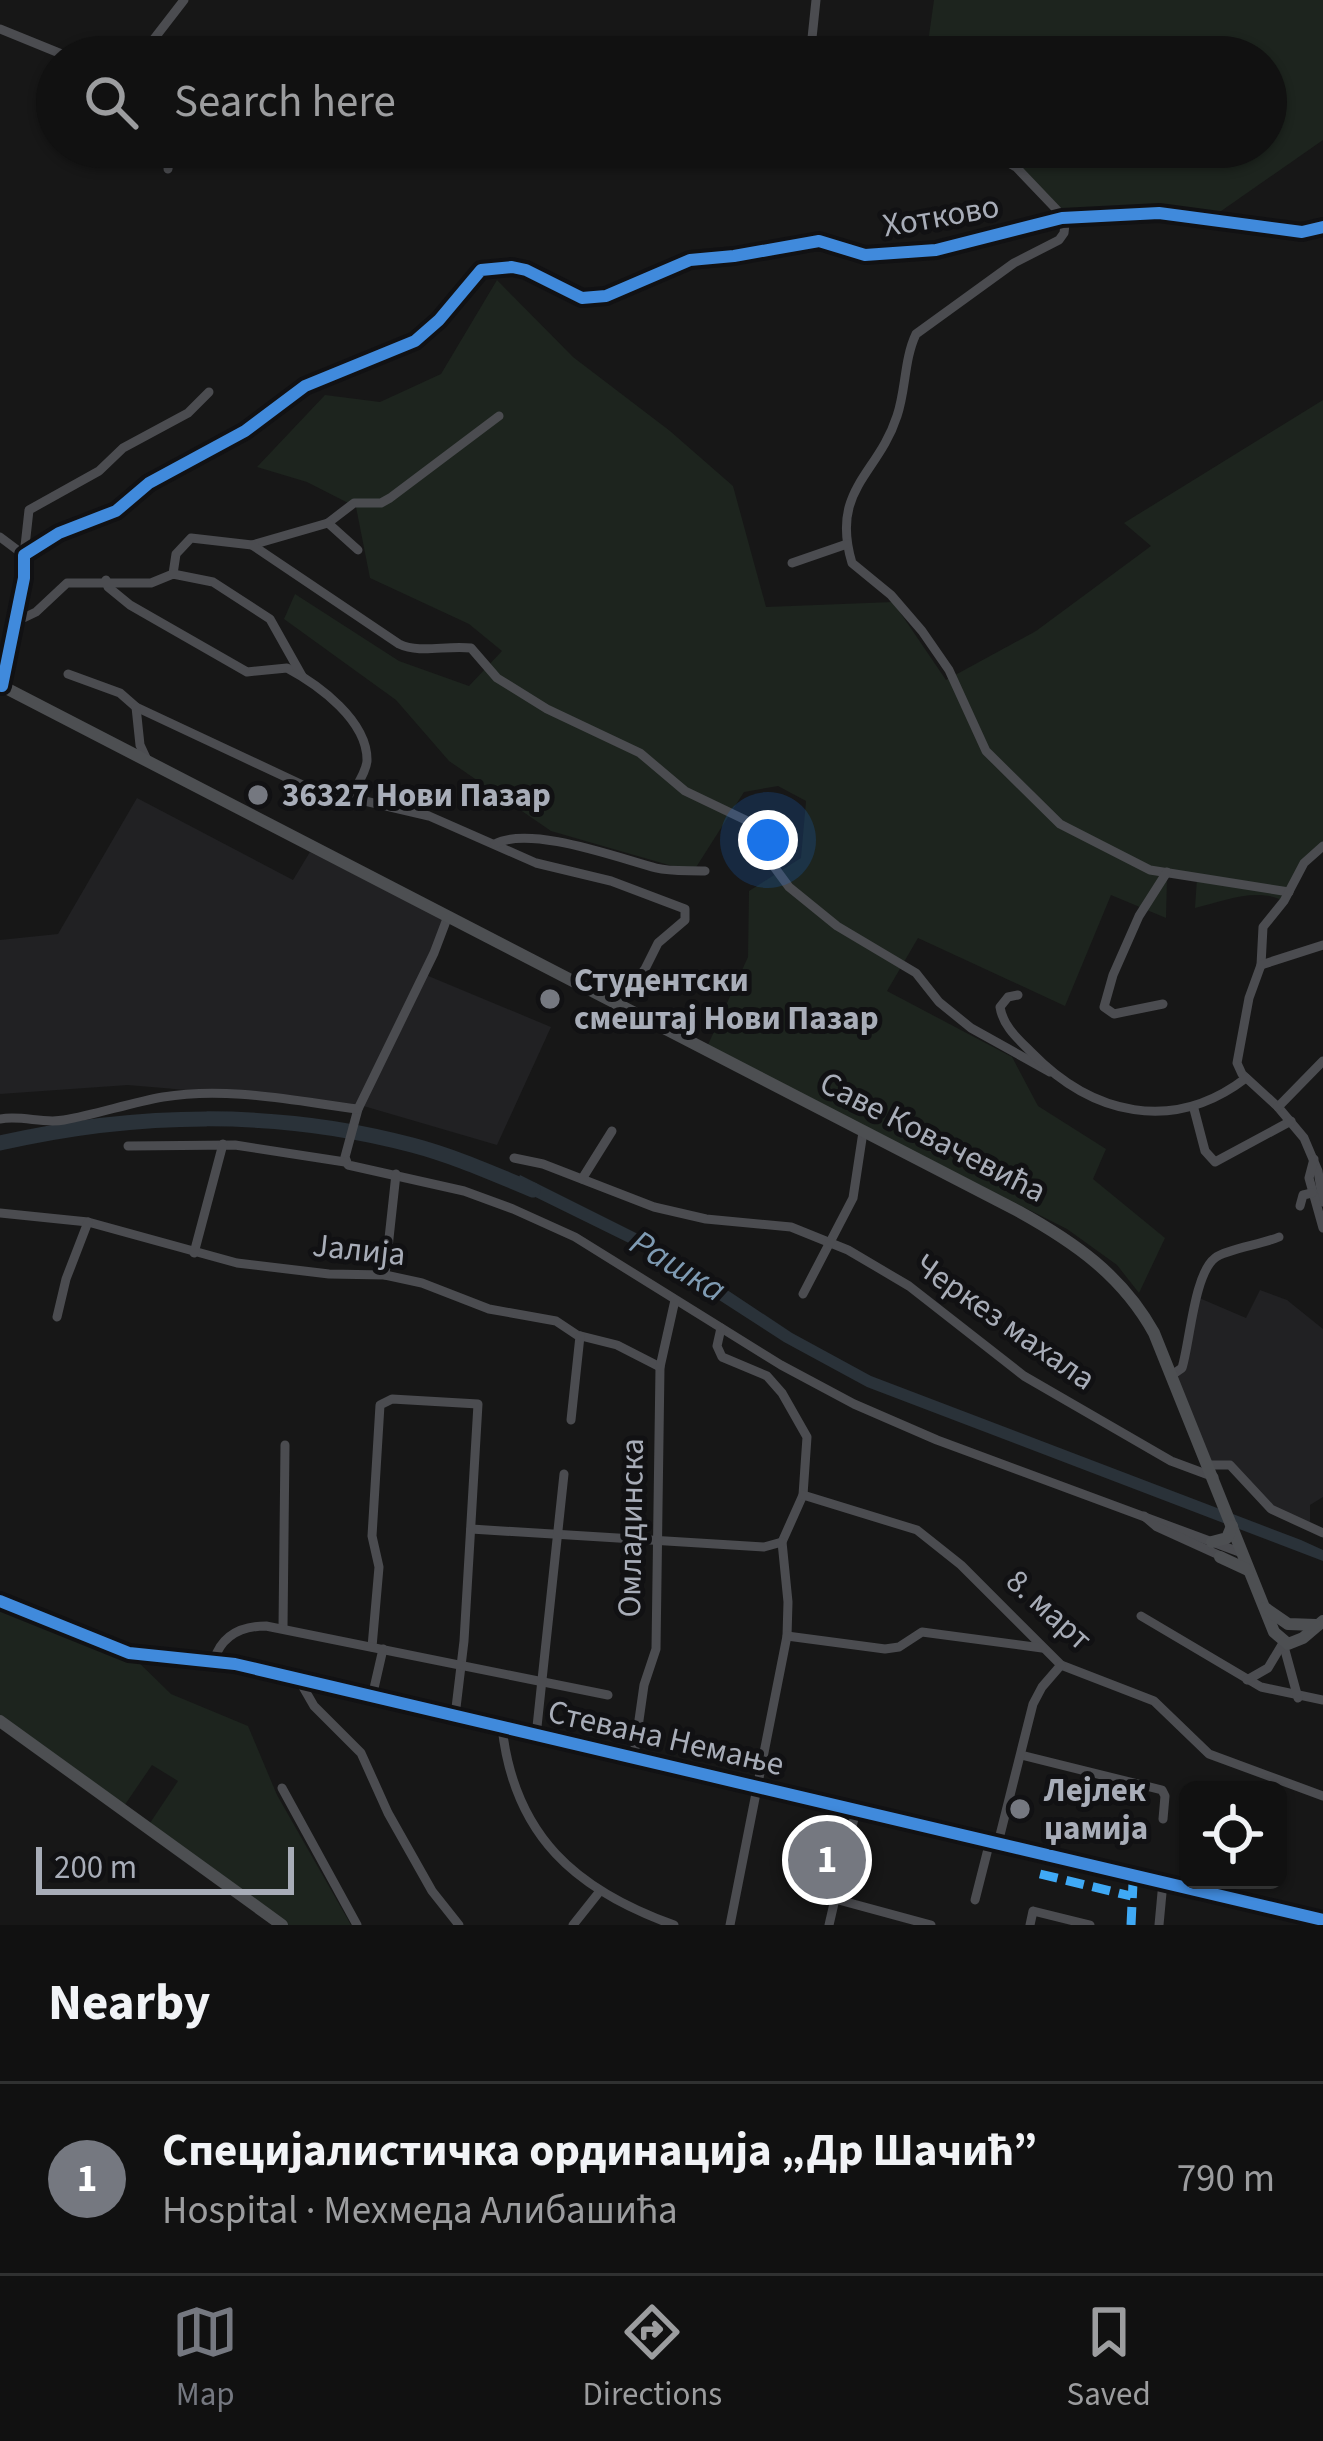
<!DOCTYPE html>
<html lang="en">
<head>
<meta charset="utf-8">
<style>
  :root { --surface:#111; --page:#1a1a1a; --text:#f1f3f6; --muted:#9c9d9f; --line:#303131; --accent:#757880 }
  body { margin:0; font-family:"Source Sans 3",sans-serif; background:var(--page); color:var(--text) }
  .controls { position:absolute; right:36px; bottom:36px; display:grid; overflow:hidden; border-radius:18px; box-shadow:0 3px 9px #0004 }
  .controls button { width:108px; height:108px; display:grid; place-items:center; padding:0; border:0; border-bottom:3px solid var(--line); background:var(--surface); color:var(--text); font:60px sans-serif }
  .scale { position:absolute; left:36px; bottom:30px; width:258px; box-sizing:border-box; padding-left:12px; border:6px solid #a8adb8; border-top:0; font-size:33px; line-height:42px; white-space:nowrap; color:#a8adb8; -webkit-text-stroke:9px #111113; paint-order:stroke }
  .you { position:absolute; left:768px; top:840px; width:42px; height:42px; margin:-30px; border:9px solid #fff; border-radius:50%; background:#1a73e8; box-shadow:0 0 0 18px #1a73e833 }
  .badge { display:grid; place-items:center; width:78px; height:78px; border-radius:50%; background:var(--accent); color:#fff; font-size:39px; font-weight:700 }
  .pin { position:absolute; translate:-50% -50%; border:6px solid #fff; box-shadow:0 3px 12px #0006 }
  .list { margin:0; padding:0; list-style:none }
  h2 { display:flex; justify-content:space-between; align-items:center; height:156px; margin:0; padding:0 48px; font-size:51px }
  h2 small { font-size:39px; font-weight:400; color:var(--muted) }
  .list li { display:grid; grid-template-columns:78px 1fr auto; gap:36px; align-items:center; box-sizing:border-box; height:192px; padding:0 48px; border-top:3px solid var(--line) }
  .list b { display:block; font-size:45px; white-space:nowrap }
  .list p { margin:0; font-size:39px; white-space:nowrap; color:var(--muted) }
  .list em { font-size:39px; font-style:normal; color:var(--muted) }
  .icon { flex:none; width:66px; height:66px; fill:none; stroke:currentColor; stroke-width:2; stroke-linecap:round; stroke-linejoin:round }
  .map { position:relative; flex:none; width:1323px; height:1925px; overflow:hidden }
  .search { position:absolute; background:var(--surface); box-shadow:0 3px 9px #0004; left:36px; right:36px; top:36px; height:132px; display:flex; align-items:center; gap:30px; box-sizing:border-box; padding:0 42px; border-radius:66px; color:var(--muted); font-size:45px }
  .sheet { height:348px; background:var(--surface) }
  nav { display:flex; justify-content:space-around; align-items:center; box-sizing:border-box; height:168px; border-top:3px solid var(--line); background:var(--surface); font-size:33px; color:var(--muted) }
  nav a { display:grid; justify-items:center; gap:6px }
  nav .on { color:var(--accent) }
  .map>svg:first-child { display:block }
  .built { fill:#212123 }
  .green { fill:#1d241e }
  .water { fill:#2a3239 }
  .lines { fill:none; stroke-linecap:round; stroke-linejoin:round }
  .river { stroke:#2a3239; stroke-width:15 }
  .minor { stroke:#4b4c50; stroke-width:9 }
  .major { stroke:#4d4f52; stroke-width:12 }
  .quiet { stroke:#3fa9f5; stroke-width:9; stroke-dasharray:18 9; stroke-linecap:butt }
  .cycleway-casing { stroke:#111113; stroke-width:20 }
  .cycleway { stroke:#408adc; stroke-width:12 }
  .poi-dot { fill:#757880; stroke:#111113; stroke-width:4.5 }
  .labels { text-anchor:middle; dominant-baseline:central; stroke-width:10; stroke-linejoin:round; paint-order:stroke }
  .street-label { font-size:33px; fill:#a8adb8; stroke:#111113 }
  .poi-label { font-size:33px; font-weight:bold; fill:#a8adb8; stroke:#111113; text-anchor:start }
  .water-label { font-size:36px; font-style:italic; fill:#7f9bb3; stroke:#111113 }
</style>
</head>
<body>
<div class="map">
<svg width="1323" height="1925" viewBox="0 0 1323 1925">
  <rect width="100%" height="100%" fill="#171717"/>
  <g class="built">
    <polygon points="137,798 293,880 310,852 445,920 426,975 551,1027 497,1145 360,1105 128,1085 0,1094 0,940 58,934"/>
    <polygon points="1260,1290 1287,1300 1323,1329 1323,1497 1310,1505 1310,1529 1271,1509 1230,1465 1209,1465 1172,1375 1182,1367 1197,1297 1246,1318"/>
  </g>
  <g class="green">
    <polygon points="934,0 1323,0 1323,140 1214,216 1079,227 1002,147 1266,147 1266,57 926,57"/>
    <path d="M497 280 573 357 670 431 733 486 766 607 893 602 946 680 1036 631 1151 546 1124 523 1323 400V846L1312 854 1284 901C1257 887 1224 901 1195 908L1197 878 1167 877 1166 918 1111 895 1065 1006 918 938 887 991 1012 1057 1038 1106 1106 1149 1093 1179 1165 1238 1139 1293 1117 1265 1067 1229 707 1047 748 957 749 891 801 858 806 801 778 786 744 792 693 872 551 831 449 761 396 700 284 619 295 594 399 661 469 686 502 651 469 624 370 578 356 507 307 482 257 467 325 395 380 402 441 374Z"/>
    <polygon points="0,1601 129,1653 171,1694 248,1726 277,1795 351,1925 282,1925 148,1826 178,1781 152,1765 122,1809 0,1721"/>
  </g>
  <polygon class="water" points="520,1175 658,1244 792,1333 871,1376 1301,1540 1323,1550 1323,1561 867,1387 784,1342 637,1247 515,1187"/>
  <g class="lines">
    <path class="river" d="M0 1143C135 1112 277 1109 412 1145 454 1156 494 1174 533 1190"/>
    <g class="minor">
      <polyline points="0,29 69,57"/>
      <polyline points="132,57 150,44 184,0"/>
      <polyline points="810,57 816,0"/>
      <polyline points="1128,57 1136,54"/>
      <path d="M981 147 1016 167 1057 210 1065 224 1064 233 1059 240 1014 263 916 334C904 359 906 390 897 416 878 475 830 489 852 563L891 595 922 631 949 670 986 751 1060 824 1150 870 1289 892"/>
      <polyline points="168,169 171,147"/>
      <polyline points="328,523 354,503 381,503 390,498 499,416"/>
      <polyline points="0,537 24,555"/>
      <polyline points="252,545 328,523 358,550"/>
      <polyline points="24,555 29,510 99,471 123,448 188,413 209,392"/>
      <polyline points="792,563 847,544"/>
      <path d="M173 574 176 554 191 538 252 545 399 644C420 654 446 645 471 648L497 678 547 709 640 753 685 791 756 825 762 830 772 864 789 887 837 926 916 973 939 1002 971 1028 1050 1072"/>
      <path d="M106 580 108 587 130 605 247 672 287 668C319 685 368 721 367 761 366 773 356 786 351 796"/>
      <polyline points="15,622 36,612 67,583 151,583 173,574 213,582 270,619 302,676"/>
      <polyline points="68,674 120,693 136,707 309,788 429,816 536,863 611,881 685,909 685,920 658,943 645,969 618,1005"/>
      <polyline points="2,686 24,578 24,555 59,533 116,511 149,483 245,431 305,386 415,341 439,320 481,270 512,267 526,270 582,298 606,296 690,260 734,256 819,241 865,255 936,250 1062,218 1159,213 1302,232 1323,227"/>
      <polyline points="136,707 140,745 147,760"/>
      <path d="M495 844C530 825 618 858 656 868 672 872 689 870 705 871"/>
      <polyline points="1323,846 1304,863 1284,901 1263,927 1261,965 1249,998 1237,1063 1242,1074 1278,1107 1304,1138 1318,1171 1323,1202"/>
      <polyline points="448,916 434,953 358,1109 345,1157 348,1165 464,1191 513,1209 575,1237 781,1365 854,1404 937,1440 1242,1553"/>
      <polyline points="1261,965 1323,945"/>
      <path d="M1018 995 1008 997 1000 1007C1003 1026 1017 1038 1031 1052 1092 1115 1173 1134 1246 1078"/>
      <polyline points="1163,1004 1114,1014 1104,1007 1113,975 1139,916 1167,872"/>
      <polyline points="1278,1107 1323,1061"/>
      <polyline points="1194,1109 1205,1151 1215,1162 1291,1121"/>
      <path d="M0 1119C22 1115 43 1124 64 1120 97 1114 130 1103 163 1097 227 1086 295 1101 358 1109"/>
      <polyline points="128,1146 235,1145 345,1162"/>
      <polyline points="514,1158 543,1164 654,1207 706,1219 791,1227 848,1250 909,1286 1024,1376 1171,1461 1214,1477"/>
      <polyline points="1314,1159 1309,1178 1323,1228"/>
      <polyline points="582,1179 612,1131"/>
      <polyline points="1300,1206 1303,1195 1312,1193"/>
      <polyline points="0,1213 88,1222 237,1263 329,1274 385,1275 422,1283 489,1309 556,1321 577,1335 617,1345 660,1367"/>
      <polyline points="194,1253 223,1144"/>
      <polyline points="385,1275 396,1174"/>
      <polyline points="803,1294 853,1198 863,1132"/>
      <polyline points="57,1317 66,1279 88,1222"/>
      <polyline points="721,1328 717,1346 722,1357 767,1376 782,1393 807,1437 803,1495 782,1542 788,1602 787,1636 730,1925"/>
      <path d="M1172 1375 1182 1368C1190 1342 1194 1274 1215 1258 1224 1250 1263 1244 1279 1237"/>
      <polyline points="571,1420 580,1336"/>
      <polyline points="1209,1465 1230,1465 1271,1509 1323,1533"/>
      <polyline points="803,1495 917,1530 961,1565 1061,1665 1154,1701 1209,1754 1323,1796"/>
      <polyline points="1144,1516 1157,1527 1223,1557"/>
      <polyline points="471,1529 764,1547 782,1542"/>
      <polyline points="0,1601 129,1653 235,1664 1323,1920"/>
      <polyline points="1141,1616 1261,1687 1323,1700"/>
      <polyline points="283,1628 285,1445"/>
      <polyline points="787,1636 885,1649 899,1647 922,1632 1042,1648"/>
      <polyline points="1283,1643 1298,1698"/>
      <polyline points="372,1647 379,1567 372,1536 380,1405 392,1399 478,1404 464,1641 455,1716"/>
      <path d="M214 1660C222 1635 241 1626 266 1626L608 1695"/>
      <polyline points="299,1680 314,1706 361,1753 388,1813 432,1891 459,1925"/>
      <polyline points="1247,1680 1268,1668 1283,1643"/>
      <polyline points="372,1697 383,1649"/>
      <path d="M502 1727C514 1836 576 1890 674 1925"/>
      <polyline points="536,1736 564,1474"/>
      <polyline points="634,1755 644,1685 656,1649 660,1367 675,1300"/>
      <polyline points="1021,1755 1162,1790 1165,1796 1163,1819"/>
      <polyline points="282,1788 357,1925"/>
      <polyline points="856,1810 835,1899 931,1925"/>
      <polyline points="998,1843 1033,1704 1042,1687 1061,1665"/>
      <polyline points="975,1900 990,1841"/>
      <polyline points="573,1925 600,1891"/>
      <polyline points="829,1925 835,1899"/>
      <polyline points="1030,1925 1033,1911 1090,1925"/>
      <polyline points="1159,1925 1163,1882"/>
    </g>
    <g class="major">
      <path d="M0 685 1018 1211C1074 1242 1122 1275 1154 1333L1274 1632 1288 1644 1303 1638 1323 1621"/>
      <polyline points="1212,1542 1227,1538 1232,1526"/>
      <polyline points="1220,1557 1248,1570"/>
      <polyline points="1265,1608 1288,1624 1316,1625"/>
      <polyline points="0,1721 282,1925"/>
    </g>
    <g class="quiet">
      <polyline points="1040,1874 1131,1896"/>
      <polyline points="1131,1925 1133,1883"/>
    </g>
    <g class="cycleway-casing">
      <g id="cycleway">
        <polyline points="2,686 24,578 24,555 59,533 116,511 149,483 245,431 305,386 415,341 439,320 481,270 512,267 526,270 582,298 606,296 690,260 734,256 819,241 865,255 936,250 1062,218 1159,213 1302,232 1323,227"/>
        <polyline points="0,1601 129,1653 235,1664 1323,1920"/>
      </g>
    </g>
    <use href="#cycleway" class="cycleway"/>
  </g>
  <g class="poi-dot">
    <circle cx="258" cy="795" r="12"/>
    <circle cx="550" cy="999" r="12"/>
    <circle cx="1020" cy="1809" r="12"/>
  </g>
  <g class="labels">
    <g class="street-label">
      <text transform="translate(941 216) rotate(-10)">Хотково</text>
      <text transform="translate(933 1137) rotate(27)">Саве Ковачевића</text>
      <text transform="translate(359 1250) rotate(6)">Јалија</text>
      <text transform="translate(1005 1322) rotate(35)">Черкез махала</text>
      <text transform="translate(631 1528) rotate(-89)">Омладинска</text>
      <text transform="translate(1049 1610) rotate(42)">8. март</text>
      <text transform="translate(666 1738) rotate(13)">Стевана Немање</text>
    </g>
    <g class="poi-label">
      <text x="282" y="795">36327 Нови Пазар</text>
      <text x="574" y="980">Студентски<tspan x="574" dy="38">смештај Нови Пазар</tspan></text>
      <text x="1044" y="1790">Лејлек<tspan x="1044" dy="38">џамија</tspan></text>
    </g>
    <g class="water-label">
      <text transform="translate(678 1266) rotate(31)">Рашка</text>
    </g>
  </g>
</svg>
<div class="controls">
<button><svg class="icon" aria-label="locate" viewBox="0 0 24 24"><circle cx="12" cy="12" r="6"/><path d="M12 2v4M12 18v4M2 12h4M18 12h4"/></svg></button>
</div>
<div class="scale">200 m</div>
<div class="you"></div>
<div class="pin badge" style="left:827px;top:1860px">1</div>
<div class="search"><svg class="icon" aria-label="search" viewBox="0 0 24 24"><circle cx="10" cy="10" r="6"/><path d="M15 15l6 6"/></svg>Search here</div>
</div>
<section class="sheet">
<h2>Nearby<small></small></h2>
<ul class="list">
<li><span class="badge">1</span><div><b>Специјалистичка ординација „Др Шачић”</b><p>Hospital · Мехмеда Алибашића</p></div><em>790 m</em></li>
</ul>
</section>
<nav>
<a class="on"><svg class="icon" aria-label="map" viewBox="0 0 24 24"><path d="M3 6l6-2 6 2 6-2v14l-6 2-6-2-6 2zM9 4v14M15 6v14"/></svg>Map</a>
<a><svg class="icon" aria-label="directions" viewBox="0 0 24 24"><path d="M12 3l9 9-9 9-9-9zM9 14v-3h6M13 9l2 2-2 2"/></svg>Directions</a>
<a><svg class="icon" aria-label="saved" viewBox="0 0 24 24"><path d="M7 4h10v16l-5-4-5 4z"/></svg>Saved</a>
</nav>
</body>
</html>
